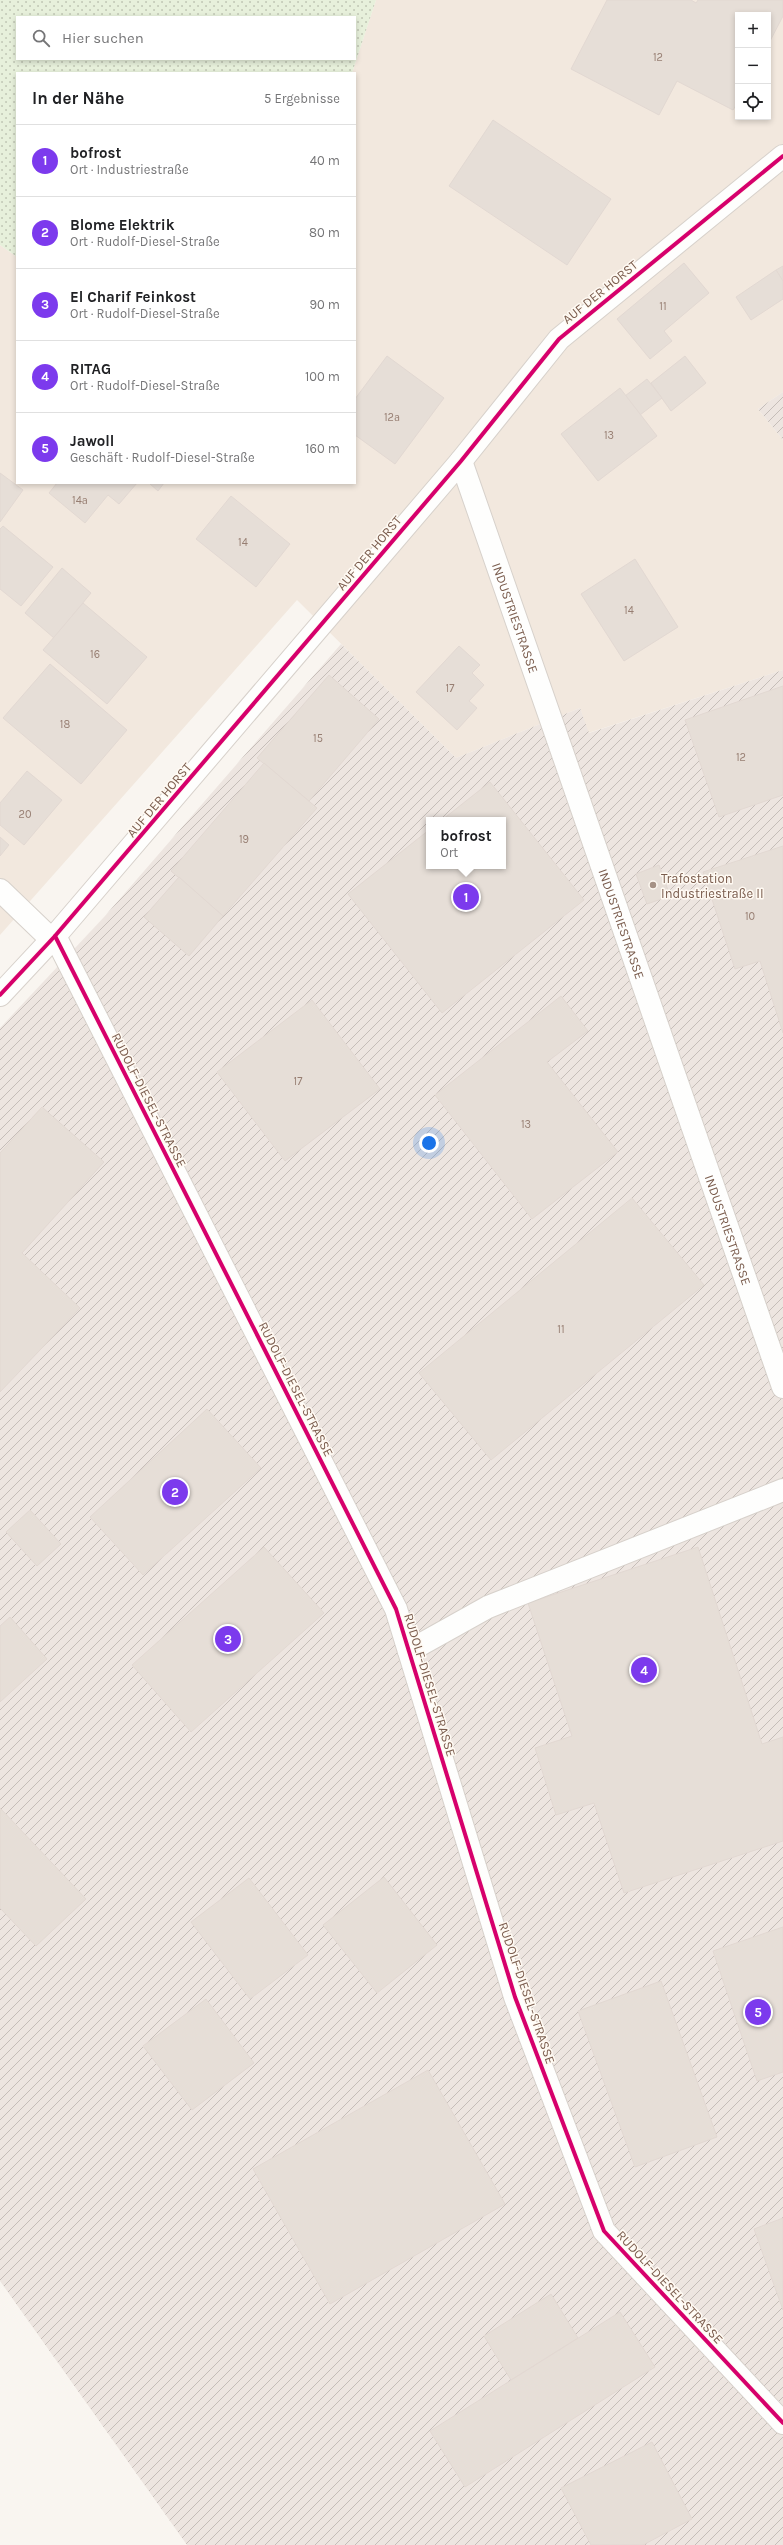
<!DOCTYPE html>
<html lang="de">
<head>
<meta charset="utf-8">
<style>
  :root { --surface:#fff; --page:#f6f6f6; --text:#202124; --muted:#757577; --line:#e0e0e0; --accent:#7c3aed }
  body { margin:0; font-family:Karla,sans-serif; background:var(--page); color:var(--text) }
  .controls { position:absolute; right:12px; top:12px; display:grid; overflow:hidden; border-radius:0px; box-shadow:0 2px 6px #0003 }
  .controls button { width:36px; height:36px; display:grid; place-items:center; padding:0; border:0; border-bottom:1px solid var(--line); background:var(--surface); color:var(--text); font:20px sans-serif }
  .you { position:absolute; left:429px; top:1143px; width:14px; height:14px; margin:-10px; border:3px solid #fff; border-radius:50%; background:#1a73e8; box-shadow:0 0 0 6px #1a73e833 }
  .badge { display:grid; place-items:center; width:26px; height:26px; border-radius:50%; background:var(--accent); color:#fff; font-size:13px; font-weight:700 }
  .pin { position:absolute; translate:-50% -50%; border:2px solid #fff; box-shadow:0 1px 4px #0006 }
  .popup { position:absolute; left:426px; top:817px; width:80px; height:52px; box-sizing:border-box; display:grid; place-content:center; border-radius:0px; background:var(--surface); filter:drop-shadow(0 1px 3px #0005); font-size:13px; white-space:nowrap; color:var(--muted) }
  .popup b { font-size:15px; color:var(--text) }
  .popup::after { content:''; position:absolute; left:50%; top:100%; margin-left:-8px; border:8px solid transparent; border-top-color:var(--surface) }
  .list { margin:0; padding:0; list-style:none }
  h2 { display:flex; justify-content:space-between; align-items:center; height:52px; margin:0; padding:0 16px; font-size:17px }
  h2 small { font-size:13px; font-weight:400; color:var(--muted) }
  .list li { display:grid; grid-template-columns:26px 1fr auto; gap:12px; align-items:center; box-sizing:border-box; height:72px; padding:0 16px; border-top:1px solid var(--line) }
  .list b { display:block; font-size:15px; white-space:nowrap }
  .list p { margin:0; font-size:13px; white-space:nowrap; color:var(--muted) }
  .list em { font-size:13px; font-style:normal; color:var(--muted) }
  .icon { flex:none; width:22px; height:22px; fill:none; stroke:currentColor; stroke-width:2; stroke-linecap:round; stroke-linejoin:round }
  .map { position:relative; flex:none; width:783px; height:2545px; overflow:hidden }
  .search { position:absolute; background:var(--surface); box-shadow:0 2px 6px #0003; left:16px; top:16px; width:340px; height:44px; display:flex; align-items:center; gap:10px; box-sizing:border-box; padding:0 14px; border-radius:0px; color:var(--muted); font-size:15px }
  .panel { position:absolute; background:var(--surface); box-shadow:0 2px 6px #0003; left:16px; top:72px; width:340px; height:412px; border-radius:0px }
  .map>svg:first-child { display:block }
  .residential { fill:#f2e8de; fill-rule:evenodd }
  .industrial { fill:url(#industrial-furrows); fill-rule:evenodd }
  .green { fill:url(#green-dots); fill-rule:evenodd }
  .building { fill:#e6ded7; stroke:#e2d8d2 }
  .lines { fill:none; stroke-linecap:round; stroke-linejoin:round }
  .minor-casing { stroke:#d7d1cb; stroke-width:24 }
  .minor { stroke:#fefefd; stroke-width:22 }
  .cycleway-casing { stroke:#fffaf3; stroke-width:6 }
  .cycleway { stroke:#d6006c; stroke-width:4 }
  .poi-dot { fill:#a69286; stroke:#fffaf3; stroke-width:1.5 }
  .labels { text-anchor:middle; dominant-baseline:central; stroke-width:3; stroke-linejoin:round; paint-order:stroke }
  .number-label { font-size:11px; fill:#977e72 }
  .street-label { font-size:13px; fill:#7a5c4d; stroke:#fffaf3 }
  .poi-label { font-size:13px; fill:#7a5c4d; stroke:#fffaf3; text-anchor:start }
</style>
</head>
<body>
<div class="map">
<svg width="783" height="2545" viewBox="0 0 783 2545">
  <defs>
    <pattern id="industrial-furrows" width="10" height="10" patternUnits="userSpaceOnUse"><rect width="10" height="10" fill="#ede5e0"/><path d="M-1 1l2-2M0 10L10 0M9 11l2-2" fill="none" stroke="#c5bdb8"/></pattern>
    <pattern id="green-dots" width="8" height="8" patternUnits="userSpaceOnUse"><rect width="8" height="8" fill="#e7f0db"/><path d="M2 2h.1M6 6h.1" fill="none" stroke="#c0c6b4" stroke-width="1.8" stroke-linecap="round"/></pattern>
  </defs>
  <rect width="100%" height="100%" fill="#f9f5f0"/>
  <path class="residential" d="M376 0H783V392L758 409 783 440V670L588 733 580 708 456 758 297 600 0 935V245L17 257V483H355V73H352ZM738 15H768V117H738Z"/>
  <g class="industrial">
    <polygon points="783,392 783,440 758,409"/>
    <path d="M341 644 456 758 580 708 589 733 783 670V2545H187L0 2281V1028L105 916ZM429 820H503V866H429Z"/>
  </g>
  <path class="green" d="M0 0H376L352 73H17V257L0 245ZM17 17H355V59H17Z"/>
  <g class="building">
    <polygon points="607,0 691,0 696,3 698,0 783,0 783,16 768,45 768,15 738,15 738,102 733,110 677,81 659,115 571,69"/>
    <polygon points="493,120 611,199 567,265 449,186"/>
    <polygon points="684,263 709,293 664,331 672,341 650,359 617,319"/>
    <polygon points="783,266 783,281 776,270"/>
    <polygon points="776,270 783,281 783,299 751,320 736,297"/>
    <polygon points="387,356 444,398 395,464 355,435 355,399"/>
    <polygon points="685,356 706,383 671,411 651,383"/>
    <polygon points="647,379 662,398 640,415 625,396"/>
    <polygon points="620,388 657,436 598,481 561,434"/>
    <polygon points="0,473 23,490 0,522"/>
    <polygon points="57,483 137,483 119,504 108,495 85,523 49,493"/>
    <polygon points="149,483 164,483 158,491"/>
    <polygon points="231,496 290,544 256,587 196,539"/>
    <polygon points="3,526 53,567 21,606 0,589 0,529"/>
    <polygon points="635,559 678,627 624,661 581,594"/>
    <polygon points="62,568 91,593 54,638 25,613"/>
    <polygon points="83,603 147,657 107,704 43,650"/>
    <polygon points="459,646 480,665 472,673 484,685 469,701 477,708 457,730 416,692"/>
    <polygon points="50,664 127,730 81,784 3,718"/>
    <polygon points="329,675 379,719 309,801 257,758"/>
    <polygon points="783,686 783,795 719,817 685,720"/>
    <polygon points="264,763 317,808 223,916 171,871"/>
    <polygon points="27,771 62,800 24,845 0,825 0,803"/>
    <polygon points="490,782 584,900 442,1013 348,894 429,830 429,866 503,866 503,820 442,820"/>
    <polygon points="0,837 9,845 0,856"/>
    <polygon points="783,846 783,1033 760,961 735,969 703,872"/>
    <polygon points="659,865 670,896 647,904 636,874"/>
    <polygon points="179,877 223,916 189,956 144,917"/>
    <polygon points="561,996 588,1031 547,1062 618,1152 532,1219 435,1095"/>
    <polygon points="312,1000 380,1089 285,1161 217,1072"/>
    <polygon points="42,1107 104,1162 22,1253 80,1308 0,1392 0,1153"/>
    <polygon points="632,1198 704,1285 491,1460 419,1373"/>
    <polygon points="207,1409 261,1468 143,1575 90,1517"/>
    <polygon points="30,1510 61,1544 37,1566 6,1532"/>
    <polygon points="264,1547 324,1613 191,1732 132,1665"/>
    <polygon points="698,1547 762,1744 783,1737 783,1841 624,1893 594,1803 556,1815 535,1748 572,1736 528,1603"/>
    <polygon points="10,1617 47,1659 0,1702 0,1626"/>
    <polygon points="0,1808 86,1899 36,1946 0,1908"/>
    <polygon points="384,1877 437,1945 377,1993 323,1925"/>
    <polygon points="249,1878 308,1955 250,1999 191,1922"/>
    <polygon points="783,1927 783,2072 757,2081 713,1951"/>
    <polygon points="661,1981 717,2137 635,2167 578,2011"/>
    <polygon points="206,1999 254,2063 192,2110 143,2046"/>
    <polygon points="428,2070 505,2204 330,2304 253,2169"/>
    <polygon points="783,2218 783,2310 754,2229"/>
    <polygon points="551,2294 578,2338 511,2380 484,2336"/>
    <polygon points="620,2312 655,2367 465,2487 430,2431"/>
    <polygon points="652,2442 692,2519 643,2545 591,2545 561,2488"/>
  </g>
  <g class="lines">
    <g class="minor-casing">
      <g id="minor">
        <path id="s1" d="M461 461 783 1387"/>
        <polyline points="0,890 52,940"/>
        <polyline points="55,936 396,1609 515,1997 604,2231 783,2423"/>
        <polyline points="0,995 55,936 461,461 559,339 783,156"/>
        <polyline points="409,1651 488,1607 783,1490"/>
      </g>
    </g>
    <use href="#minor" class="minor"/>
    <g class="cycleway-casing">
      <g id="cycleway">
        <polyline points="55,936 396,1609 515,1997 604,2231 783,2423"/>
        <polyline points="0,995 55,936 461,461 559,339 783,156"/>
      </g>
    </g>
    <use href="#cycleway" class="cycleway"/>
  </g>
  <circle class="poi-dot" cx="653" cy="885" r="4"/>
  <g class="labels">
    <g class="number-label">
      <text x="658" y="57">12</text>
      <text x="663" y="306">11</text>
      <text x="392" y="417">12a</text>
      <text x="609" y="435">13</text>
      <text x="80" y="500">14a</text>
      <text x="243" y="542">14</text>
      <text x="629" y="610">14</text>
      <text x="95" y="654">16</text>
      <text x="450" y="688">17</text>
      <text x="65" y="724">18</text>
      <text x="318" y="738">15</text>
      <text x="741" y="757">12</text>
      <text x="25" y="814">20</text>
      <text x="244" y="839">19</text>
      <text x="750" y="916">10</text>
      <text x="298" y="1081">17</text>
      <text x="526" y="1124">13</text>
      <text x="561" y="1329">11</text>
    </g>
    <g class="street-label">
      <text transform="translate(600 292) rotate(-39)">AUF DER HORST</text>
      <text transform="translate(369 553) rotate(-50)">AUF DER HORST</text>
      <text stroke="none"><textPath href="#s1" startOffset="166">INDUSTRIESTRASSE</textPath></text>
      <text transform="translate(159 800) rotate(-50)">AUF DER HORST</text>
      <text stroke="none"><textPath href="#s1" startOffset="490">INDUSTRIESTRASSE</textPath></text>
      <text transform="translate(149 1100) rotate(63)">RUDOLF-DIESEL-STRASSE</text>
      <text stroke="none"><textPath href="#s1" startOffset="814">INDUSTRIESTRASSE</textPath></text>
      <text transform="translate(296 1389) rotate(63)">RUDOLF-DIESEL-STRASSE</text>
      <text transform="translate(430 1685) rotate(73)">RUDOLF-DIESEL-STRASSE</text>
      <text transform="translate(527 1993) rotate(71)">RUDOLF-DIESEL-STRASSE</text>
      <text transform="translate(670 2287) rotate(47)">RUDOLF-DIESEL-STRASSE</text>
    </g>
    <g class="poi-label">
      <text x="661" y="878">Trafostation<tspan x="661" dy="15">Industriestraße II</tspan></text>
    </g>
  </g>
</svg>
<div class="controls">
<button>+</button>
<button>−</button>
<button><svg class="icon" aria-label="locate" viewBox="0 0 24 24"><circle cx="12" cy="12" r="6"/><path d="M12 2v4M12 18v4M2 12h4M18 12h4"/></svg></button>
</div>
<div class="you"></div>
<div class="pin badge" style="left:466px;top:897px">1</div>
<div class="popup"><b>bofrost</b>Ort</div>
<div class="pin badge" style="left:175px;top:1492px">2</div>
<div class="pin badge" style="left:228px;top:1639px">3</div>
<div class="pin badge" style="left:644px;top:1670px">4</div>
<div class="pin badge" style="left:758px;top:2012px">5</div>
<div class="search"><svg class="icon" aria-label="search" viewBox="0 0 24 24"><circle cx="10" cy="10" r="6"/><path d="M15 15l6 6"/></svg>Hier suchen</div>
<section class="panel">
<h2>In der Nähe<small>5 Ergebnisse</small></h2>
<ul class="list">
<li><span class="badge">1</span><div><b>bofrost</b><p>Ort · Industriestraße</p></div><em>40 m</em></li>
<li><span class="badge">2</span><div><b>Blome Elektrik</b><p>Ort · Rudolf-Diesel-Straße</p></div><em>80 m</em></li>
<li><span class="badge">3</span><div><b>El Charif Feinkost</b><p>Ort · Rudolf-Diesel-Straße</p></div><em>90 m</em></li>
<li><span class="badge">4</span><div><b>RITAG</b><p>Ort · Rudolf-Diesel-Straße</p></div><em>100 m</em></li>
<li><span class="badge">5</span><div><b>Jawoll</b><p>Geschäft · Rudolf-Diesel-Straße</p></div><em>160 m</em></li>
</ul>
</section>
</div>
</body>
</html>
